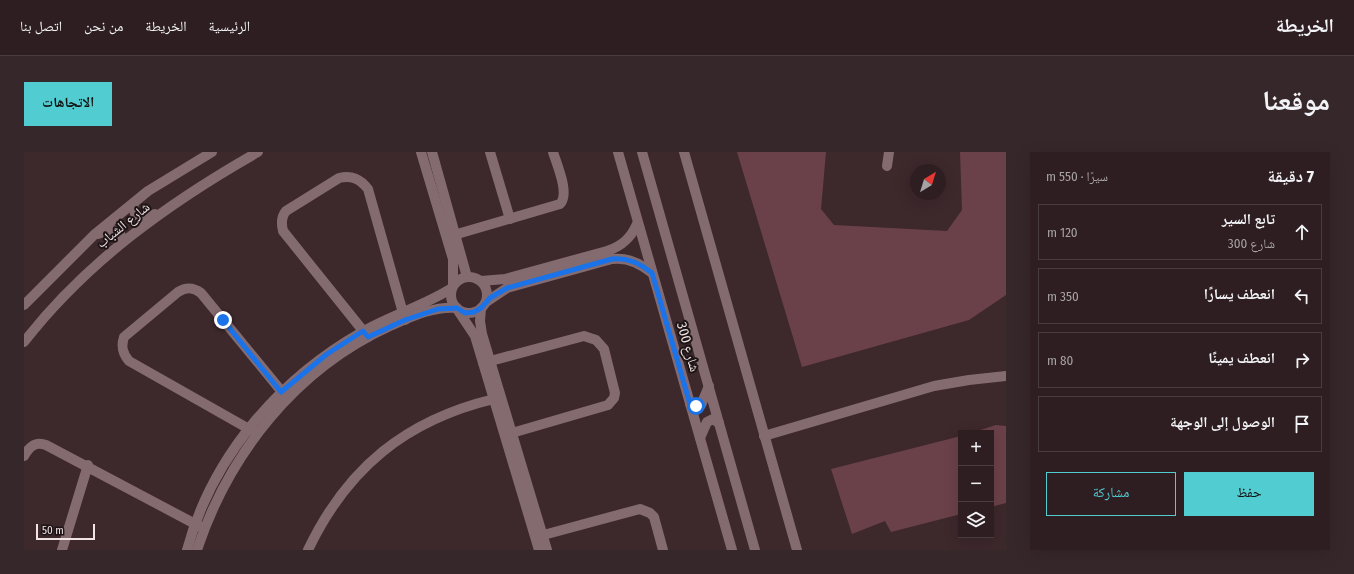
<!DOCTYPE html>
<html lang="ar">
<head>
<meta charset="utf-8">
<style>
  :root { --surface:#2e1e21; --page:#36272a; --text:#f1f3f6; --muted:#a7a2a5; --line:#493c3f; --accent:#51ccd1 }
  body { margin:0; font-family:"Fira Sans Condensed","Noto Naskh Arabic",sans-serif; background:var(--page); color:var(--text); direction:rtl }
  .controls { position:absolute; right:12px; bottom:12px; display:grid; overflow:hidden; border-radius:0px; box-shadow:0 4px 16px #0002 }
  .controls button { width:36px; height:36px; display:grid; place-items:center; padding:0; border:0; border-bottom:1px solid var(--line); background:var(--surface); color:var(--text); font:20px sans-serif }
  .compass { position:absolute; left:886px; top:12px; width:36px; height:36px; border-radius:50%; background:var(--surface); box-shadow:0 4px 16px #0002; rotate:38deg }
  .scale { position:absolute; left:12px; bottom:10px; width:59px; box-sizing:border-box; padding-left:4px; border:2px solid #f2e3e6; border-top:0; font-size:11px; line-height:14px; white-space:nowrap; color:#f2e3e6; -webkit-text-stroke:3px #1d1415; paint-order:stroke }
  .stop { position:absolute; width:12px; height:12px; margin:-9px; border:3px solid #1a73e8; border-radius:50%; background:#fff }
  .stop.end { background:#1a73e8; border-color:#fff; box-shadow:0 1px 4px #0008 }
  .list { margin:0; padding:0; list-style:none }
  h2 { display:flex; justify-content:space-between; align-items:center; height:52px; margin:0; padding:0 16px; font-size:17px }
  h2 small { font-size:13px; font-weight:400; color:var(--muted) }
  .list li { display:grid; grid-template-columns:26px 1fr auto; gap:12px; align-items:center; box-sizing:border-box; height:56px; margin:0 8px 8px; padding:0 8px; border:1px solid var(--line); border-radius:0px }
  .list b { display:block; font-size:15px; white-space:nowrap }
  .list p { margin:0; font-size:13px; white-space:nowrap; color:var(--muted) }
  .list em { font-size:13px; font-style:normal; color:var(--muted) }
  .actions { display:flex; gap:8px; padding:12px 16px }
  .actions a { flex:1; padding:9px 0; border:1px solid var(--accent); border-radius:0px; text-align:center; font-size:14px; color:var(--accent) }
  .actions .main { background:var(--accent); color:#111 }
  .icon { flex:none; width:22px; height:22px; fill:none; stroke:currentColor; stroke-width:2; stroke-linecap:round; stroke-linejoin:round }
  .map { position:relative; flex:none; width:982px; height:398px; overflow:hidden; direction:ltr; border-radius:0px }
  header { display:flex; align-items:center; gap:24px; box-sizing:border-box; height:56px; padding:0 20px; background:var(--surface); border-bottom:1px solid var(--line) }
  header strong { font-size:19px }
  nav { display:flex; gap:22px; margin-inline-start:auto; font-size:14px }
  .intro { display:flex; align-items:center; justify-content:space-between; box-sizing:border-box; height:96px; padding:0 24px }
  h1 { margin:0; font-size:28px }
  .button { padding:10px 18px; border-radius:0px; background:var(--accent); color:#111; font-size:14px; font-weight:700 }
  main { display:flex; gap:24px; padding:0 24px }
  aside { flex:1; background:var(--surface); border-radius:0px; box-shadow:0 4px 16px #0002 }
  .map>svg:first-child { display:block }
  .green { fill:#6b4149 }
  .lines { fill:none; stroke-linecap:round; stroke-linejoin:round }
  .minor { stroke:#846b6f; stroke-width:10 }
  .route { stroke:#1a73e8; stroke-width:5 }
  .labels { text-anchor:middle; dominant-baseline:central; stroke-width:4; stroke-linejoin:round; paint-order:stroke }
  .street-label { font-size:14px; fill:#f2e3e6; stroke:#1d1415 }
</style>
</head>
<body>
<header>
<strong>الخريطة</strong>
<nav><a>الرئيسية</a><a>الخريطة</a><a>من نحن</a><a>اتصل بنا</a></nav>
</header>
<div class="intro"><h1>موقعنا</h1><a class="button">الاتجاهات</a></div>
<main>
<aside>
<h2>7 دقيقة<small>سيرًا · 550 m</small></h2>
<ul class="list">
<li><svg class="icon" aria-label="ahead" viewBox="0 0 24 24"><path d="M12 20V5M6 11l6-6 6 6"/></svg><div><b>تابع السير</b><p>شارع 300</p></div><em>120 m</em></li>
<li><svg class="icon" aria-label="left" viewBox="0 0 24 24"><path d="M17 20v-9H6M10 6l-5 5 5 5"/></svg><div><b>انعطف يسارًا</b></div><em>350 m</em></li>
<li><svg class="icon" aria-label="right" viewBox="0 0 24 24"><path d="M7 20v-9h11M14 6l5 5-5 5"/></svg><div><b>انعطف يمينًا</b></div><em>80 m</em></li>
<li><svg class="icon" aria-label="arrive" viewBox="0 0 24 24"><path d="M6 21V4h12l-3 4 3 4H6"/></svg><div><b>الوصول إلى الوجهة</b></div></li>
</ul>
<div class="actions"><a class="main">حفظ</a><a>مشاركة</a></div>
</aside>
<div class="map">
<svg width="982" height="398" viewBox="0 0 982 398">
  <rect width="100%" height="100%" fill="#3d282c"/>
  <g class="green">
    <polygon points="713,0 802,0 797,57 810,73 923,79 938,58 936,0 982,0 982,143 945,168 778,215"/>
    <polygon points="972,273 982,274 982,351 967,355 967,281 947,281"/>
    <polygon points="937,284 937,362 867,380 861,369 828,382 807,317"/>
  </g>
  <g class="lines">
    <g class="minor">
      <polyline points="397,0 429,107 429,133"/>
      <polyline points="408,0 443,125"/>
      <polyline points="466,0 486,67"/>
      <polyline points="594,0 708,398"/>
      <polyline points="618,0 731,398"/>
      <polyline points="660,0 773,398"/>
      <polyline points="863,14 865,0"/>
      <path d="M109 52 111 62C118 67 123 65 131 62"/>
      <polyline points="74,82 89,78 96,82 100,89"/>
      <path d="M423 85 536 52C546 42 533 13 529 0"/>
      <circle cx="445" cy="143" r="18"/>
      <path d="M457 129 481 127 583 99C598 94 607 86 613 72"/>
      <path d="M462 150 483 136 588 107C603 105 616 111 628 121"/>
      <polyline points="0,153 70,83 124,39 188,0"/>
      <polyline points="457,156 456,169 458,182 523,398"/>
      <polyline points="433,157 451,184 515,398"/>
      <path d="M344 185 259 79C257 71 257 65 262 59L315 26C328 23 336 27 344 37L381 168"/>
      <path d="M0 190C63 109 146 50 234 0"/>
      <polyline points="459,211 560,184 572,188 580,197 591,241 590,246 584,253 481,283"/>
      <polyline points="666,252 672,254 677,253 685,234"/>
      <path d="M232 281 105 209C98 201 97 194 100 185L154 140C162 135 169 135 177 141L263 246"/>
      <polyline points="740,284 910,234 945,228 982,224"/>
      <polyline points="676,286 683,270 689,267 695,271"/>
      <path d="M0 304C5 295 11 289 22 293L175 374"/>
      <polyline points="512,385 616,357 626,361 630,365 639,398"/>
      <polyline points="38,398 64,313"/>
      <path d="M163 398C188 305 255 227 338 180 367 163 400 154 428 136"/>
      <path d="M173 398C205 301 272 217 366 174 387 165 409 154 433 156"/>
      <path d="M284 398C323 316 382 268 470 247"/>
    </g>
  </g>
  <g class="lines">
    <path class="route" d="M199 168 257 240 303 202 339 179 344 185 381 168 414 157 433 156 441 161 450 160 457 156 466 146 483 136 588 107C603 105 616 111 628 121L666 252 672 254"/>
  </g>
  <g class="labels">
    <g class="street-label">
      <text transform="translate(99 73) rotate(-39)">شارع الشباب</text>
      <text transform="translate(664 195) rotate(74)">شارع 300</text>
    </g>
  </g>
</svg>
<div class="controls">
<button>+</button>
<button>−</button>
<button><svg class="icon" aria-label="layers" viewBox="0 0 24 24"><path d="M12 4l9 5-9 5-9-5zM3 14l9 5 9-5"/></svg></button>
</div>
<svg class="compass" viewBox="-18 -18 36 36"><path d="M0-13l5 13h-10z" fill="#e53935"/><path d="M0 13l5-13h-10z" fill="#a7a2a5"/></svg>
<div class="scale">50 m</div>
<div class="stop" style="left:672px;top:254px"></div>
<div class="stop end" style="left:199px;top:168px"></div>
</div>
</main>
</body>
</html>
